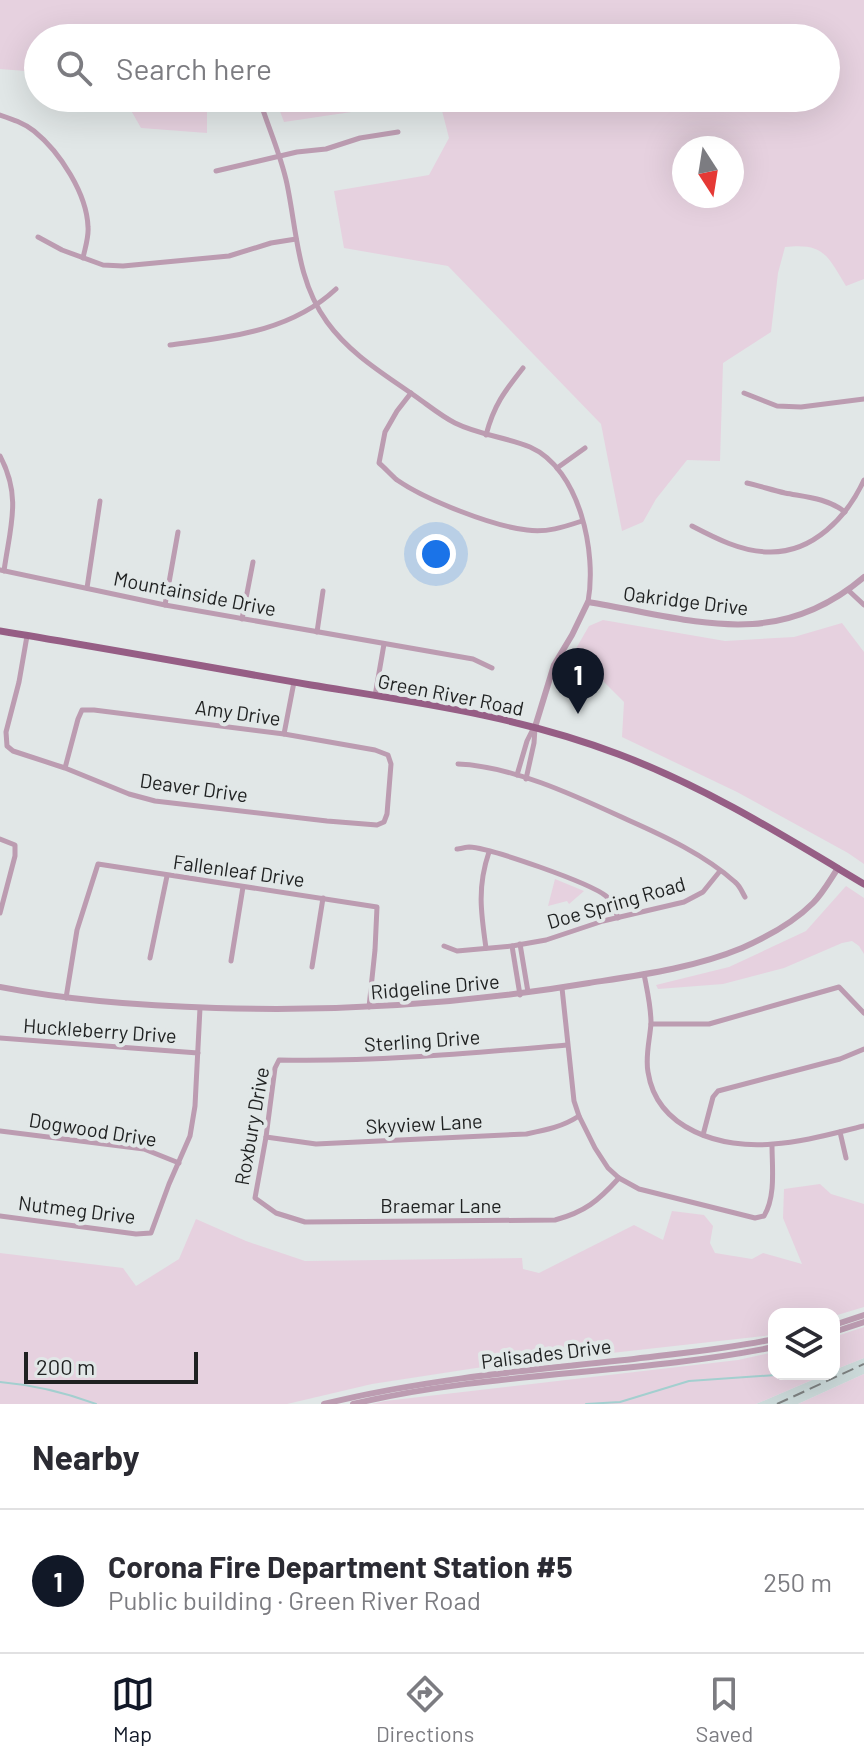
<!DOCTYPE html>
<html lang="en">
<head>
<meta charset="utf-8">
<style>
  :root { --surface:#fff; --page:#f7f7f7; --text:#2b2b33; --muted:#7c7c81; --line:#e1e1e2; --accent:#111827 }
  body { margin:0; font-family:Barlow,sans-serif; background:var(--page); color:var(--text) }
  .controls { position:absolute; right:24px; bottom:24px; display:grid; overflow:hidden; border-radius:16px; box-shadow:0 8px 32px #0002 }
  .controls button { width:72px; height:72px; display:grid; place-items:center; padding:0; border:0; border-bottom:2px solid var(--line); background:var(--surface); color:var(--text); font:40px sans-serif }
  .compass { position:absolute; left:672px; top:136px; width:72px; height:72px; border-radius:50%; background:var(--surface); box-shadow:0 8px 32px #0002; rotate:168deg }
  .scale { position:absolute; left:24px; bottom:20px; width:174px; box-sizing:border-box; padding-left:8px; border:4px solid #1f2121; border-top:0; font-size:22px; line-height:28px; white-space:nowrap; color:#1f2121; -webkit-text-stroke:6px #e1e7e7; paint-order:stroke }
  .you { position:absolute; left:436px; top:554px; width:28px; height:28px; margin:-20px; border:6px solid #fff; border-radius:50%; background:#1a73e8; box-shadow:0 0 0 12px #1a73e833 }
  .badge { display:grid; place-items:center; width:52px; height:52px; border-radius:50%; background:var(--accent); color:#fff; font-size:26px; font-weight:700 }
  .pin { position:absolute; translate:-50% -66px; filter:drop-shadow(0 2px 4px #0008) }
  .pin::after { content:''; position:absolute; top:42px; width:28px; height:24px; background:inherit; clip-path:polygon(0 0,100% 0,50% 100%) }
  .list { margin:0; padding:0; list-style:none }
  h2 { display:flex; justify-content:space-between; align-items:center; height:104px; margin:0; padding:0 32px; font-size:34px }
  h2 small { font-size:26px; font-weight:400; color:var(--muted) }
  .list li { display:grid; grid-template-columns:52px 1fr auto; gap:24px; align-items:center; box-sizing:border-box; height:144px; padding:0 32px; border-top:2px solid var(--line) }
  .list b { display:block; font-size:30px; white-space:nowrap }
  .list p { margin:0; font-size:26px; white-space:nowrap; color:var(--muted) }
  .list em { font-size:26px; font-style:normal; color:var(--muted) }
  .icon { flex:none; width:44px; height:44px; fill:none; stroke:currentColor; stroke-width:2; stroke-linecap:round; stroke-linejoin:round }
  .map { position:relative; flex:none; width:864px; height:1404px; overflow:hidden }
  .search { position:absolute; background:var(--surface); box-shadow:0 8px 32px #0002; left:24px; right:24px; top:24px; height:88px; display:flex; align-items:center; gap:20px; box-sizing:border-box; padding:0 28px; border-radius:44px; color:var(--muted); font-size:30px }
  .sheet { height:248px; background:var(--surface) }
  nav { display:flex; justify-content:space-around; align-items:center; box-sizing:border-box; height:112px; border-top:2px solid var(--line); background:var(--surface); font-size:22px; color:var(--muted) }
  nav a { display:grid; justify-items:center; gap:4px }
  nav .on { color:var(--accent) }
  .map>svg:first-child { display:block }
  .built { fill:#ccdada }
  .green { fill:#e6d1df; fill-rule:evenodd }
  .lines { fill:none; stroke-linecap:round; stroke-linejoin:round }
  .stream { stroke:#a3cfcf; stroke-width:2 }
  .minor { stroke:#bc9cb1; stroke-width:5 }
  .tertiary { stroke:#bc9cb1; stroke-width:6 }
  .primary { stroke:#965e85; stroke-width:7 }
  .rail { stroke:#7e8282; stroke-width:2; stroke-dasharray:12 6; stroke-linecap:butt }
  .labels { text-anchor:middle; dominant-baseline:central; stroke-width:8; stroke-linejoin:round; paint-order:stroke }
  .street-label { font-size:20px; fill:#1f2121; stroke:#e1e7e7 }
</style>
</head>
<body>
<div class="map">
<svg width="864" height="1404" viewBox="0 0 864 1404">
  <rect width="100%" height="100%" fill="#e1e7e7"/>
  <polygon class="built" points="864,1358 864,1374 798,1404 756,1404 826,1374 834,1374 834,1370"/>
  <g class="green">
    <path d="M0 0H864V279L846 286C827 255 824 243 785 247L778 273 771 332 723 363 720 461 687 460 656 499 643 522 622 531 601 424 448 266 344 248 334 191 429 175 449 138 439 99 284 122 275 98H826V38H38V72L0 69ZM684 148H732V196H684Z"/>
    <polygon points="124,98 207,98 207,133 141,128"/>
    <polygon points="603,620 725,641 794,637 842,623 864,652 864,864 848,853 737,792 622,737 624,702 602,680 570,659 589,626"/>
    <polygon points="555,879 584,891 569,904 567,901 548,906"/>
    <polygon points="846,886 864,898 864,954 859,946 852,941 842,943 784,968 723,984 658,989 656,985 729,967 806,931"/>
    <polygon points="820,1184 831,1194 864,1204 864,1307 834,1316 834,1314 774,1314 774,1334 765,1336 476,1368 372,1384 287,1404 0,1404 0,1253 123,1268 136,1286 179,1259 196,1219 246,1241 305,1261 522,1258 523,1269 539,1273 634,1225 663,1240 672,1211 704,1215 713,1226 710,1243 715,1253 752,1259 763,1253 802,1264 783,1218 784,1189"/>
    <polygon points="864,1327 864,1358 834,1370 834,1337"/>
    <polygon points="774,1352 774,1374 826,1374 756,1404 372,1404 385,1401 738,1360"/>
    <polygon points="864,1374 864,1404 798,1404"/>
  </g>
  <g class="lines">
    <g class="stream">
      <path d="M0 1382C34 1385 64 1392 96 1404"/>
      <polyline points="586,1404 620,1402 689,1381 790,1374"/>
    </g>
    <g class="minor">
      <path d="M259 98C268 127 281 155 287 184 297 232 297 281 327 322 350 354 384 374 415 396 428 405 441 416 455 423 479 435 506 437 530 447 580 469 597 553 588 602"/>
      <path d="M0 115C12 119 24 123 34 131 60 152 87 194 88 227 89 237 85 248 83 258"/>
      <polyline points="216,171 297,152 326,149 360,138 398,132"/>
      <polyline points="38,237 62,250 103,265 123,266 229,256 271,243 296,239"/>
      <path d="M170 345C229 337 290 332 336 289"/>
      <path d="M411 393 397 411 385 432 379 463C385 468 391 475 397 480 426 500 492 526 527 530 546 533 564 527 582 521"/>
      <polyline points="744,393 777,406 801,407 864,399"/>
      <path d="M486 435C494 405 504 392 523 368"/>
      <path d="M0 456C22 497 10 527 4 571"/>
      <polyline points="557,468 585,448"/>
      <path d="M747 483C760 486 772 490 785 493 806 497 827 498 845 512"/>
      <path d="M692 526C715 538 742 552 769 552 813 553 847 517 864 480"/>
      <polyline points="0,570 165,605 473,659 492,668"/>
      <polyline points="87,588 100,501"/>
      <polyline points="848,590 864,605"/>
      <polyline points="165,605 178,532"/>
      <polyline points="242,619 253,562"/>
      <polyline points="317,632 323,591"/>
      <polyline points="27,636 19,682 6,732 7,746 13,751 65,768 129,794 155,801 327,821 377,825 384,822 387,814 391,764 388,755 375,750 284,734 94,710 82,710 78,719 65,768"/>
      <polyline points="375,696 384,644"/>
      <polyline points="284,734 294,682"/>
      <path d="M458 764C513 766 578 797 628 820 664 836 705 855 735 882 740 886 742 892 745 897"/>
      <polyline points="517,775 527,741 532,731"/>
      <polyline points="526,779 534,743 535,728"/>
      <polyline points="0,839 15,845 15,856 0,913"/>
      <path d="M457 849C459 849 467 847 469 847 491 848 590 883 606 896 613 902 615 910 618 918"/>
      <polyline points="520,944 528,992"/>
      <polyline points="444,946 457,951 512,946 546,940 603,921 684,902 703,892 720,871"/>
      <polyline points="512,946 520,995"/>
      <path d="M486 948C481 913 477 887 489 852"/>
      <polyline points="150,958 167,876"/>
      <polyline points="231,961 243,887"/>
      <polyline points="312,967 323,898"/>
      <path d="M644 974C647 990 651 1006 651 1023 650 1039 645 1056 648 1072 657 1130 722 1149 773 1144 804 1142 834 1133 864 1126"/>
      <path d="M562 988 574 1101 579 1116 595 1148 608 1168 619 1178 639 1189 755 1218 764 1216C776 1196 772 1167 772 1145"/>
      <polyline points="66,998 77,930 98,864 377,907 375,950 369,1007"/>
      <polyline points="651,1024 709,1024 839,987 864,1013"/>
      <polyline points="0,1038 198,1053"/>
      <path d="M567 1045C471 1053 376 1062 279 1060L275 1068 266 1137 255 1198 276 1213 305 1222 555 1220C585 1212 598 1201 619 1178"/>
      <polyline points="0,1131 144,1149 179,1163"/>
      <polyline points="840,1132 846,1158"/>
      <polyline points="703,1135 713,1097 718,1091 840,1059 864,1049"/>
      <path d="M266 1137 316 1144 526 1134C546 1130 562 1127 579 1116"/>
      <polyline points="0,1216 136,1234 151,1233 169,1184 190,1136 195,1106 200,1008"/>
    </g>
    <g class="tertiary">
      <path d="M535 727 554 665 572 635 588 602C691 619 775 653 864 577"/>
      <path d="M0 987C72 1001 143 1006 216 1008 343 1012 464 1004 589 983 641 975 694 968 742 948 767 937 794 922 813 903 823 893 830 880 838 868"/>
      <polyline points="834,1325 864,1315"/>
      <polyline points="834,1332 864,1322"/>
      <path d="M324 1404C425 1379 530 1370 634 1359 681 1353 728 1349 774 1339"/>
      <path d="M353 1404C491 1371 635 1375 774 1347"/>
    </g>
    <path class="primary" d="M0 631C104 648 207 667 311 685 414 702 519 716 618 754 706 787 784 836 864 884"/>
    <polyline class="rail" points="777,1404 864,1364"/>
  </g>
  <g class="labels">
    <g class="street-label">
      <text transform="translate(195 593) rotate(11)">Mountainside Drive</text>
      <text transform="translate(686 600) rotate(7)">Oakridge Drive</text>
      <text transform="translate(451 694) rotate(11)">Green River Road</text>
      <text transform="translate(238 712) rotate(8)">Amy Drive</text>
      <text transform="translate(194 787) rotate(8)">Deaver Drive</text>
      <text transform="translate(239 870) rotate(8)">Fallenleaf Drive</text>
      <text transform="translate(616 902) rotate(-16)">Doe Spring Road</text>
      <text transform="translate(435 986) rotate(-5)">Ridgeline Drive</text>
      <text transform="translate(100 1030) rotate(4)">Huckleberry Drive</text>
      <text transform="translate(422 1040) rotate(-4)">Sterling Drive</text>
      <text transform="translate(424 1123) rotate(-3)">Skyview Lane</text>
      <text transform="translate(251 1126) rotate(-80)">Roxbury Drive</text>
      <text transform="translate(93 1129) rotate(9)">Dogwood Drive</text>
      <text x="441" y="1205">Braemar Lane</text>
      <text transform="translate(77 1209) rotate(7)">Nutmeg Drive</text>
      <text transform="translate(546 1353) rotate(-7)">Palisades Drive</text>
    </g>
  </g>
</svg>
<div class="controls">
<button><svg class="icon" aria-label="layers" viewBox="0 0 24 24"><path d="M12 4l9 5-9 5-9-5zM3 14l9 5 9-5"/></svg></button>
</div>
<svg class="compass" viewBox="-18 -18 36 36"><path d="M0-13l5 13h-10z" fill="#e53935"/><path d="M0 13l5-13h-10z" fill="#7c7c81"/></svg>
<div class="scale">200 m</div>
<div class="you"></div>
<div class="pin badge" style="left:578px;top:714px">1</div>
<div class="search"><svg class="icon" aria-label="search" viewBox="0 0 24 24"><circle cx="10" cy="10" r="6"/><path d="M15 15l6 6"/></svg>Search here</div>
</div>
<section class="sheet">
<h2>Nearby<small></small></h2>
<ul class="list">
<li><span class="badge">1</span><div><b>Corona Fire Department Station #5</b><p>Public building · Green River Road</p></div><em>250 m</em></li>
</ul>
</section>
<nav>
<a class="on"><svg class="icon" aria-label="map" viewBox="0 0 24 24"><path d="M3 6l6-2 6 2 6-2v14l-6 2-6-2-6 2zM9 4v14M15 6v14"/></svg>Map</a>
<a><svg class="icon" aria-label="directions" viewBox="0 0 24 24"><path d="M12 3l9 9-9 9-9-9zM9 14v-3h6M13 9l2 2-2 2"/></svg>Directions</a>
<a><svg class="icon" aria-label="saved" viewBox="0 0 24 24"><path d="M7 4h10v16l-5-4-5 4z"/></svg>Saved</a>
</nav>
</body>
</html>
